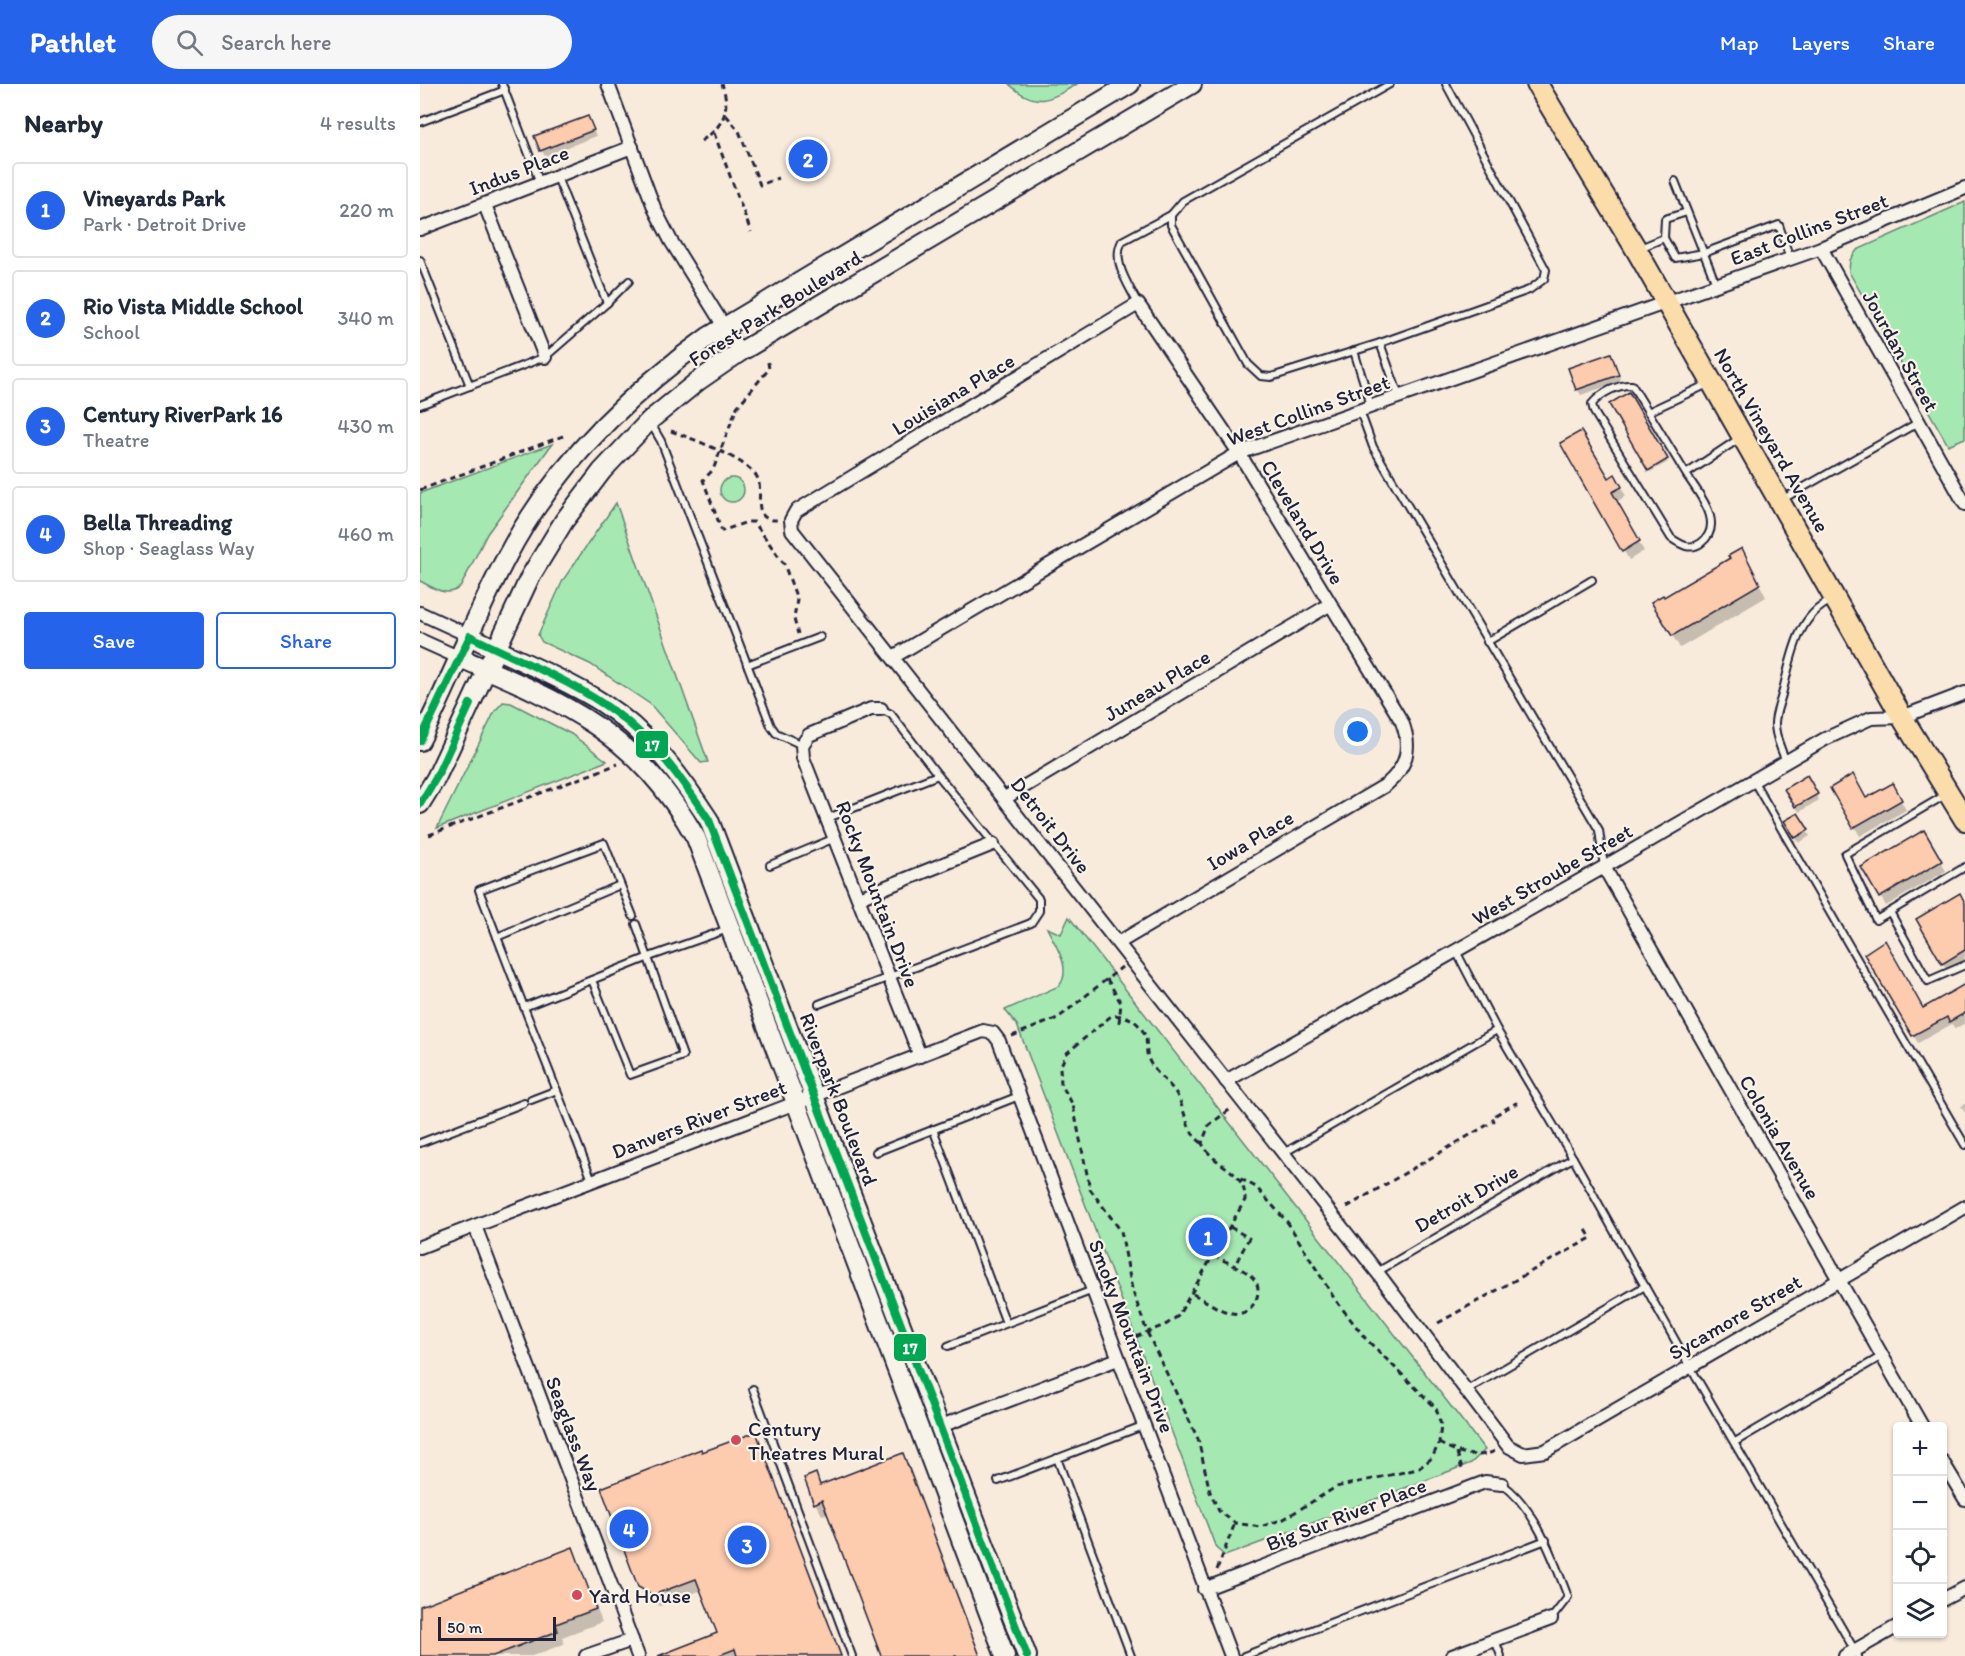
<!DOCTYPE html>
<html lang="en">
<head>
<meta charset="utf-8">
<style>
  :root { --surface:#fff; --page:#f6f6f7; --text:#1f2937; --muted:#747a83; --line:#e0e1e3; --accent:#2563eb }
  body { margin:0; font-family:Itim,sans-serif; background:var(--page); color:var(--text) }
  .controls { position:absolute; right:18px; bottom:18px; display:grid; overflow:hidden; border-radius:6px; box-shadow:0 2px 4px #0004 }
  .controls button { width:54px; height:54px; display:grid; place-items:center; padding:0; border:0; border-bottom:2px solid var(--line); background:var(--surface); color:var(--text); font:30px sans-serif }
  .scale { position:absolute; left:18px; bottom:15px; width:118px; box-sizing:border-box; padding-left:6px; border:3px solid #22223b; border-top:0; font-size:16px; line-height:21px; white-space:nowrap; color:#22223b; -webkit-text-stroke:4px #f7f3e8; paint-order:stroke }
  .you { position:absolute; left:938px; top:648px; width:21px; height:21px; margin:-15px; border:4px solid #fff; border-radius:50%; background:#1a73e8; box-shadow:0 0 0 9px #1a73e833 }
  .badge { display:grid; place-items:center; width:39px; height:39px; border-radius:50%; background:var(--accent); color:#fff; font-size:20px; font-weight:700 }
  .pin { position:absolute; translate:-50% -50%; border:3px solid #fff; box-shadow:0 2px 6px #0006 }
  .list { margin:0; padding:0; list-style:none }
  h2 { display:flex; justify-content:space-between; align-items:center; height:78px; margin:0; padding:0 24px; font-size:26px }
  h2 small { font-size:20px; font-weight:400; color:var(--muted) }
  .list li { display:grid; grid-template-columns:39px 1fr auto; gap:18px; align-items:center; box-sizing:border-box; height:96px; margin:0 12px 12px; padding:0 12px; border:2px solid var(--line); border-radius:6px }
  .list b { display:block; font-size:22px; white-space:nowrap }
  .list p { margin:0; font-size:20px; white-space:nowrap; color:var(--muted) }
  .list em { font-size:20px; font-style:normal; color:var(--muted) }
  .actions { display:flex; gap:12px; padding:18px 24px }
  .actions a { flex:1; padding:14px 0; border:2px solid var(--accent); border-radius:6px; text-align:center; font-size:21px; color:var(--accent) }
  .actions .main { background:var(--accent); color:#fff }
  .icon { flex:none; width:33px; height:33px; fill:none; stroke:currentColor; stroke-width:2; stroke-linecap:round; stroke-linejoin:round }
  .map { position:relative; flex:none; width:1545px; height:1572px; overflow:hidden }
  header { display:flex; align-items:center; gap:36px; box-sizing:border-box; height:84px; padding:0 30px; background:var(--accent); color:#fff }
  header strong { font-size:28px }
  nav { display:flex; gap:33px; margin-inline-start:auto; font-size:21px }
  .search { width:420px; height:54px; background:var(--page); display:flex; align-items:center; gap:15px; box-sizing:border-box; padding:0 21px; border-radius:33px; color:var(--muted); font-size:22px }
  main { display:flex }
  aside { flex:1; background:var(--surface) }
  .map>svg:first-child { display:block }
  .green { fill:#a6e8b2; stroke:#648576; stroke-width:1.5 }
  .shadow { fill:#0003 }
  .building { fill:#fdcbad; stroke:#22223b; stroke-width:1.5 }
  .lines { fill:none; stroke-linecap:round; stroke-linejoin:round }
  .lane-casing { stroke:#22223b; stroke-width:10 }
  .street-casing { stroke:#22223b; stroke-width:16 }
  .secondary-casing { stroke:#22223b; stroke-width:22 }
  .primary-casing { stroke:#22223b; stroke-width:24 }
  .path { stroke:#22223b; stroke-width:3; stroke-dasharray:6 4.5; stroke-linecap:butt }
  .lane { stroke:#f7f3e8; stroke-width:6 }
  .street { stroke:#f7f3e8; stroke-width:12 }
  .secondary { stroke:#f7f3e8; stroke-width:18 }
  .primary { stroke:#faddab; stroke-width:20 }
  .bus-1-casing { stroke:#f7f3e8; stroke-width:12 }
  .bus-1 { stroke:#00a651; stroke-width:8 }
  .poi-dot { fill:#d1495b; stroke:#f7f3e8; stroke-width:2 }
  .labels { text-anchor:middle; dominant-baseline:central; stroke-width:4.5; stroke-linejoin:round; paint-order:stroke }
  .street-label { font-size:21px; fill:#22223b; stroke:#f7f3e8 }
  .poi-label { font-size:21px; fill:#22223b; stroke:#f7f3e8; text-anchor:start }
  .line-badge { stroke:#f7f3e8; stroke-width:2 }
  .badge-label { font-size:16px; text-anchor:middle; font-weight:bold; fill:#fff }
</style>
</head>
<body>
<header>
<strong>Pathlet</strong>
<div class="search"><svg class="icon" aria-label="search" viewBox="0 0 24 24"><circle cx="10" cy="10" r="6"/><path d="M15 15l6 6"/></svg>Search here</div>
<nav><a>Map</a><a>Layers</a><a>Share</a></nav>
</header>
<main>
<aside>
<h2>Nearby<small>4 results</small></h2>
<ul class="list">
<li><span class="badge">1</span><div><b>Vineyards Park</b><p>Park · Detroit Drive</p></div><em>220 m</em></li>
<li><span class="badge">2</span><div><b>Rio Vista Middle School</b><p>School</p></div><em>340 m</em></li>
<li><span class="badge">3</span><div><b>Century RiverPark 16</b><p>Theatre</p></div><em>430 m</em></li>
<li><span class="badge">4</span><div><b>Bella Threading</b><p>Shop · Seaglass Way</p></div><em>460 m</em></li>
</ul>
<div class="actions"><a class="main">Save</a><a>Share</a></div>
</aside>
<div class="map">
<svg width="1545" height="1572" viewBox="0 0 1545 1572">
  <rect width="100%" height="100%" fill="#f8ebdc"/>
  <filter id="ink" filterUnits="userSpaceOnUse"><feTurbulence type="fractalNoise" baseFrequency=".0167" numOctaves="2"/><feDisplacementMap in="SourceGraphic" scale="12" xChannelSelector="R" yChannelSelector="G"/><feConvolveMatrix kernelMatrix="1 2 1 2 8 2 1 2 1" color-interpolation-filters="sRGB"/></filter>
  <g filter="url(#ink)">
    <g class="green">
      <path d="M589 0H657C630 16 616 25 589 0Z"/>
      <polygon points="1545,118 1545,354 1528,361 1429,188 1430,176 1437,166"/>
      <path d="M132 360 67 450 41 502C28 515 14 504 0 497V409Z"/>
      <circle cx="312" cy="406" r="12"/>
      <polygon points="196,419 288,678 281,679 230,620 170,580 122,558 118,551 143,496"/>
      <polygon points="83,618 91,619 151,650 187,677 17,744 75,627"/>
      <path d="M649 833 1065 1366 1051 1379 805 1472 796 1464 597 941 585 926 639 902C653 885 635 861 627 844L641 850Z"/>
    </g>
    <g class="shadow">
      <polygon points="170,39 176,52 125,72 121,66"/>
      <polygon points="1194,276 1201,297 1161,311 1157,305"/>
      <polygon points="1208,310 1248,378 1230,388 1191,321"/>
      <polygon points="1142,360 1188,396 1195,392 1206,412 1196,418 1224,467 1209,476"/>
      <polygon points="1328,478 1346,513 1260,564 1233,519"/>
      <polygon points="1387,694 1399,716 1379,728 1366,706"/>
      <polygon points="1472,701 1486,726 1440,752 1412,704 1446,716"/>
      <polygon points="1378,731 1390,752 1379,759 1366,737"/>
      <polygon points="1504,748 1526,787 1466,822 1443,783"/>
      <polygon points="1545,822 1545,878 1528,888 1498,835"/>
      <polygon points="1446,870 1502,926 1545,901 1545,939 1535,945 1532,940 1498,959"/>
      <polygon points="1545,1020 1545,1029 1541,1022"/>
      <polygon points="336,1350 342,1361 422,1572 252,1572 298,1550 282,1506 240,1522 227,1514 220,1502 282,1370"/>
      <polygon points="482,1371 490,1384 561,1572 463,1572 409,1429 402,1431 395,1419 395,1391 402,1402"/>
      <polygon points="152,1465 182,1538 142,1553 144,1560 112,1572 0,1572 0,1524"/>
    </g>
    <g class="building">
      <polygon points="168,32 174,46 120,67 114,52"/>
      <polygon points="1191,269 1199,291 1156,306 1148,284"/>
      <polygon points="1209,308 1248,375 1228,387 1189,320"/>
      <polygon points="1161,347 1189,394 1195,390 1202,403 1192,408 1220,457 1202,468 1140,359"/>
      <polygon points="1322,464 1340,500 1252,552 1231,518 1243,511 1244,513 1310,474 1308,472"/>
      <polygon points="1433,690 1446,714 1473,699 1482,716 1433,744 1410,704"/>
      <polygon points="1387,691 1398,710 1375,723 1364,705"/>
      <polygon points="1378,729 1389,746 1375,754 1364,737"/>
      <polygon points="1504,746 1522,777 1459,814 1441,783"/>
      <polygon points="1540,809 1545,819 1545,866 1522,880 1496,835"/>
      <polygon points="1465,856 1503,924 1545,900 1545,929 1529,938 1527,933 1492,952 1444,870"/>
      <polygon points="336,1348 421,1572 317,1572 315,1565 297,1572 238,1572 297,1549 276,1495 233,1511 218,1503 181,1404 281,1365 282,1368"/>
      <polygon points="483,1369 560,1572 461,1572 402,1416 394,1420 384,1394 396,1389 400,1401"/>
      <polygon points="153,1463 176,1525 136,1540 138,1547 73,1572 0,1572 0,1522"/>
    </g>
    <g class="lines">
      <g class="lane-casing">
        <g id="lane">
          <polyline points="82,0 120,99"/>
          <polyline points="970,0 763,117 751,131 751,141 828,280 841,292 851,293 960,259 1109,206 1124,195 1126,186 1026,0"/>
          <polyline points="0,38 85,6"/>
          <polyline points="1255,97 1296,200"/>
          <polyline points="1244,154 1255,174 1284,169 1359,141 1370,175"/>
          <polyline points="1220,164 1244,154 1245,135 1267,128"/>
          <polyline points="0,176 50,302"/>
          <polyline points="187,219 209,197"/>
          <path d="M718 220C709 201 691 178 702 157L751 131"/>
          <polyline points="960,259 979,312"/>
          <polyline points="934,267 951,322"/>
          <polyline points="0,321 125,273 187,219 137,93"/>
          <polyline points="940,327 953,363 1179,746 1184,783"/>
          <polyline points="1228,328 1290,299"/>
          <polyline points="230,338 241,357 351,642 356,649 382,661"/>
          <path d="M1266 390 1212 301C1198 300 1181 309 1172 320L1174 328 1251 454C1260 460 1270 467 1281 459 1306 440 1278 409 1266 390L1320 354"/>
          <polyline points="1363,415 1499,338"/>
          <polyline points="1067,558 1172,496"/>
          <polyline points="327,581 400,553"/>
          <path d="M1366 677C1361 666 1356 654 1355 642 1354 631 1361 617 1363 606 1372 571 1377 532 1412 516"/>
          <polyline points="1333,696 1545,1061"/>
          <polyline points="1527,710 1425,770 1456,836 1545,783"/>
          <polyline points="408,734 518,691"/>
          <polyline points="350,781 415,754"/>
          <polyline points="1470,828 1508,897 1545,881"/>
          <polyline points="77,853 200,801"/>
          <polyline points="1036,867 1077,946 1153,1074 1269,1281 1438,1572"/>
          <polyline points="172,896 210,991 263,972 216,840"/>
          <polyline points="399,920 611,839 619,827 619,815 518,691 471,630 461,625"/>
          <polyline points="104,923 59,806 184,759 213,832"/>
          <polyline points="111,1016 137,1006"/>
          <polyline points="513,1045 586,1239"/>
          <polyline points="0,1059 104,1019"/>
          <polyline points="456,1068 599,1012"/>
          <polyline points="862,1070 1077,946"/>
          <polyline points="172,1096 104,923 229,873 308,845"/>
          <polyline points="957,1188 1153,1074"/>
          <polyline points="528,1262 673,1206"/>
          <polyline points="333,1305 432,1572"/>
          <polyline points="1047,1306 1225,1202"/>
          <polyline points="1315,1358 1462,1272"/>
          <polyline points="637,1374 711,1572"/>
          <polyline points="578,1397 725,1341"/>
          <path d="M1082 1400C1115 1423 1134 1476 1148 1513L1131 1535"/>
          <polyline points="1075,1556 1081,1572"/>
          <polyline points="824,1572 1126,1456"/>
        </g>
      </g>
      <g class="street-casing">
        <g id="street">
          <polyline points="188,0 235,126 251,157 320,268"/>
          <polyline points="65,121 125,273"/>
          <polyline points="0,145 212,63"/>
          <polyline points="1401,164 1545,420"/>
          <polyline points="0,529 50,552"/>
          <polyline points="0,556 40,574"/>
          <polyline points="473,573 819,369 1401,164 1545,104"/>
          <polyline points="461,625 451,625 389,651 382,661 383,674 500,972"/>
          <polyline points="585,714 909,521"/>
          <polyline points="1184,783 1502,1342"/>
          <polyline points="439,814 573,760"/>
          <path d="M698 859 966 701C987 683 992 664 982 638L819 369 718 220 376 427 371 436 372 446 957 1188 1088 1362 1103 1370 1125 1367 1545 1123"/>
          <polyline points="806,997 1184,783 1405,655 1451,634 1482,633 1545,609"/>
          <polyline points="55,1142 218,1572"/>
          <polyline points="0,1163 563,947 573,949 579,957 811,1572"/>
          <polyline points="521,1342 698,1275"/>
          <polyline points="1522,1377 1545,1415"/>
          <polyline points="784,1505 1065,1398 1082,1400"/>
          <polyline points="1522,1516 1545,1504"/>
          <polyline points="166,1572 212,1556"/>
          <polyline points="1032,1572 1131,1535"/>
          <polyline points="1425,1572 1478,1542"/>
        </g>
      </g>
      <g class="secondary-casing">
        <g id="secondary">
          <path d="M50 552C93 575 140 592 181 618 228 648 259 690 289 736L607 1572"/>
          <path d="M40 574C146 619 217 649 276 754L585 1572"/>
          <path d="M0 657C31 596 55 532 87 472 134 383 207 311 288 253L710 0"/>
          <polyline points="0,720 16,694 110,493 144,437 182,387 229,337 278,297 320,268 772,0"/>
        </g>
      </g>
      <g class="primary-casing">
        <polyline id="primary" points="1117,0 1216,165 1482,633 1545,736"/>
      </g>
      <g class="path">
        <polyline points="306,31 319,47 340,101 358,94"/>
        <polyline points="294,49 331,148"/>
        <path d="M281 57C304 42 311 26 302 0"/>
        <polyline points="348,278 349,285 317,323 293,386 283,396 302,447 327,438 334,438 364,480 377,515 374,535 378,550"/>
        <path d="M251 347C271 354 327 375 337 393 345 409 329 436 357 436"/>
        <polyline points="0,406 143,352"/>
        <polyline points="9,751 198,680"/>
        <polyline points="687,895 701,919 699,939"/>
        <polyline points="592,952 638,934 702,883"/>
        <path d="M782 1059C766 1048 766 1028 757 1011 749 997 734 990 728 974 726 968 727 961 726 955 722 939 707 929 691 932L647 969 640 983 641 1000 653 1021 670 1105 701 1147 712 1205 727 1248 778 1355 790 1408 799 1427 815 1439 840 1443 864 1435 916 1403 998 1385 1012 1374 1019 1359 1021 1341 1016 1324 945 1254 914 1214 868 1139 836 1103 819 1094"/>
        <polyline points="927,1123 1074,1037 1072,1033 1096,1019 1099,1025"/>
        <polyline points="810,1143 829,1154 814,1183"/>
        <path d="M773 1210C793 1220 821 1245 836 1216 839 1209 839 1201 834 1195 826 1185 806 1178 794 1172"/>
        <polyline points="1018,1239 1171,1154 1165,1144"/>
        <path d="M706 1257 747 1240 758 1232 825 1116C826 1085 793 1083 782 1059L789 1041 812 1024"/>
        <path d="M1019 1359C1035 1368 1057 1376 1075 1367"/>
        <polyline points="1037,1369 1042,1385"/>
        <polyline points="797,1486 815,1439"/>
      </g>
      <use href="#lane" class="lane"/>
      <use href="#street" class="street"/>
      <use href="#secondary" class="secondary"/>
      <use href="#primary" class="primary"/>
      <g class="bus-1-casing">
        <g id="bus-1">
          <path d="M0 657 50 552C99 577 152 596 196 629 235 657 263 697 289 736L607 1572"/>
          <polyline points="0,720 16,694 50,620"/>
        </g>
      </g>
      <use href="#bus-1" class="bus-1"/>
    </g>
  </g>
  <g class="poi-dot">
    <circle cx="316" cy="1356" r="6"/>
    <circle cx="157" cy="1511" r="6"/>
  </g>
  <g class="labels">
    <g class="street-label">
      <text transform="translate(99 86) rotate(-21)">Indus Place</text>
      <text transform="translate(1389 145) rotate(-21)">East Collins Street</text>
      <text transform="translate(355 224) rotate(-32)">Forest Park Boulevard</text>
      <text transform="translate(1481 267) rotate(61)">Jourdan Street</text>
      <text transform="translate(533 310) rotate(-31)">Louisiana Place</text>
      <text transform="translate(888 326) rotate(-20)">West Collins Street</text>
      <text transform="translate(1352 356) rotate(60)">North Vineyard Avenue</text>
      <text transform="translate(883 438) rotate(59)">Cleveland Drive</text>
      <text transform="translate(737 601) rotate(-31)">Juneau Place</text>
      <text transform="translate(631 741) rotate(52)">Detroit Drive</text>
      <text transform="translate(830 756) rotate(-31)">Iowa Place</text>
      <text transform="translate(1132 790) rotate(-30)">West Stroube Street</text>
      <text transform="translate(458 810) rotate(69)">Rocky Mountain Drive</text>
      <text transform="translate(419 1015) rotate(69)">Riverpark Boulevard</text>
      <text transform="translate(279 1035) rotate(-21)">Danvers River Street</text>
      <text transform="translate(1360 1053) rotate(60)">Colonia Avenue</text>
      <text transform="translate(1046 1114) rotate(-30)">Detroit Drive</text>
      <text transform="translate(1315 1233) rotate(-30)">Sycamore Street</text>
      <text transform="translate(712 1252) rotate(69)">Smoky Mountain Drive</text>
      <text transform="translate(154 1350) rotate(69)">Seaglass Way</text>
      <text transform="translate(926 1430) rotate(-21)">Big Sur River Place</text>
    </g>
    <g class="poi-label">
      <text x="328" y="1344">Century<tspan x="328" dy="24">Theatres Mural</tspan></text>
      <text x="169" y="1511">Yard House</text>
    </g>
  </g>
  <g class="line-badge">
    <rect x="215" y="646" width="34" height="29" rx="6" fill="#00a651"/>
    <rect x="473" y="1249" width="34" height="29" rx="6" fill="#00a651"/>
  </g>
  <g class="badge-label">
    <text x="232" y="667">17</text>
    <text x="490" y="1270">17</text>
  </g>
</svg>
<div class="controls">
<button>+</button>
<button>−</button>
<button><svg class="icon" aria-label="locate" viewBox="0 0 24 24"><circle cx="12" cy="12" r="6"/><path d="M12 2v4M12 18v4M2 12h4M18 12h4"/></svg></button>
<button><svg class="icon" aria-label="layers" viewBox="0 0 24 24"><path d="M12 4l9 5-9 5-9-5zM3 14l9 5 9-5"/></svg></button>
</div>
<div class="scale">50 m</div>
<div class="you"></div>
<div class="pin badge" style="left:788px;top:1153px">1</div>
<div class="pin badge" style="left:388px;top:75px">2</div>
<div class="pin badge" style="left:327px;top:1461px">3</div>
<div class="pin badge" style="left:209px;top:1445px">4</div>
</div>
</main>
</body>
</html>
